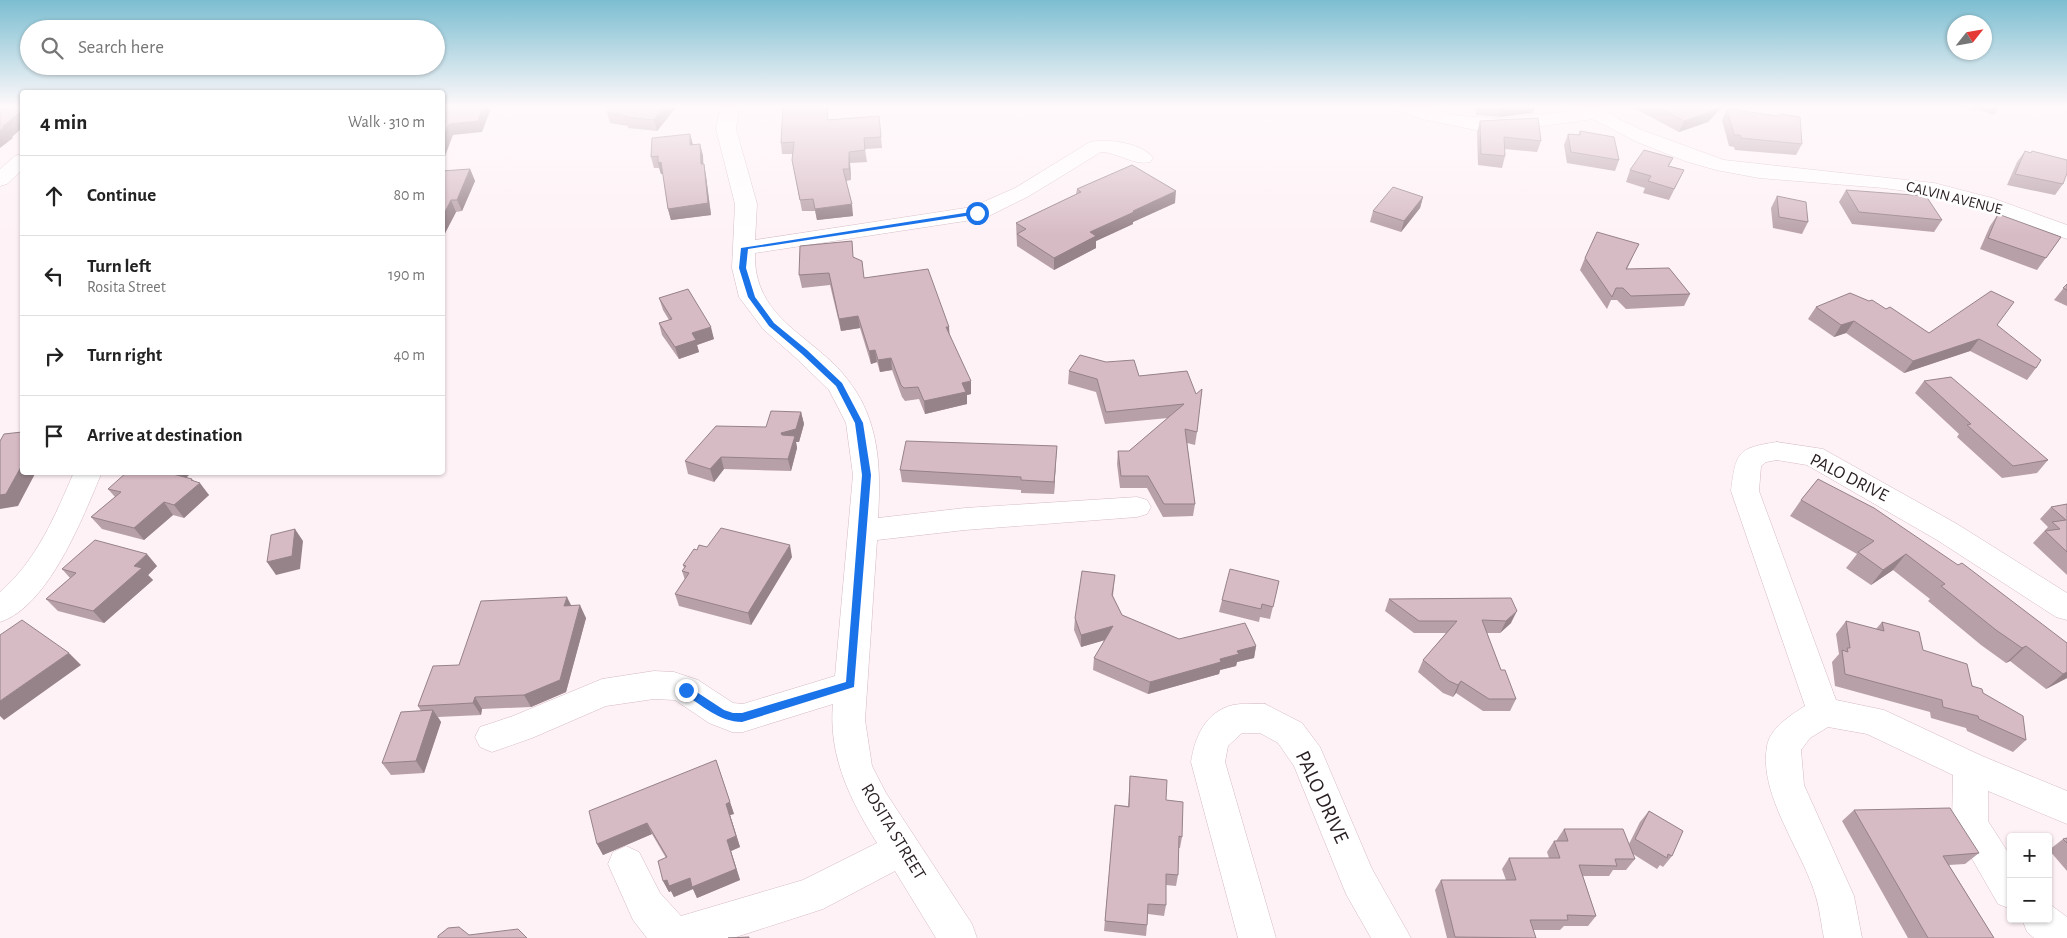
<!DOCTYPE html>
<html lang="en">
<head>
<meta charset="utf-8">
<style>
  :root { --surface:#fff; --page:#f2f2f2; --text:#222; --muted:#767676; --line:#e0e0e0 }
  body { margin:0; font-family:"Alegreya Sans",sans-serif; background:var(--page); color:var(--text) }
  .controls { position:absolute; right:15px; bottom:15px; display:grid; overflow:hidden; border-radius:5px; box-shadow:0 1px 4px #0004 }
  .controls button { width:45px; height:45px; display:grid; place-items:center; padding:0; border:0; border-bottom:1px solid var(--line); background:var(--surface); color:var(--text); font:25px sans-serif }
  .compass { position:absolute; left:1947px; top:15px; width:45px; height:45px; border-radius:50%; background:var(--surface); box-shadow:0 1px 4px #0004; rotate:59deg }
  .stop { position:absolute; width:15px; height:15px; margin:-11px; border:4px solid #1a73e8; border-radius:50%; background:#fff }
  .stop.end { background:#1a73e8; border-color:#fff; box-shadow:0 1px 5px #0008 }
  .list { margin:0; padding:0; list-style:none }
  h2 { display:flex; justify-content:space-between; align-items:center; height:65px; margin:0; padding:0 20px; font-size:21px }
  h2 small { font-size:16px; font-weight:400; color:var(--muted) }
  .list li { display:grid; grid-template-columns:32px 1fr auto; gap:15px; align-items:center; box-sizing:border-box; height:80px; padding:0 20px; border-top:1px solid var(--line) }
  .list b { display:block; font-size:19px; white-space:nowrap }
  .list p { margin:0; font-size:16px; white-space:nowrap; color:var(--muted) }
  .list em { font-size:16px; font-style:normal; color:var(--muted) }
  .icon { flex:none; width:28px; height:28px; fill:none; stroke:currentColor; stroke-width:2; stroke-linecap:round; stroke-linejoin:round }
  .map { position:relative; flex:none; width:2067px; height:938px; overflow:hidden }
  .search { position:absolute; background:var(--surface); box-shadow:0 1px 4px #0004; left:20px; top:20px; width:425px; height:55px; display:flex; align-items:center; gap:12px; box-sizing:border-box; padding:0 18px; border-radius:28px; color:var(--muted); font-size:19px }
  .panel { position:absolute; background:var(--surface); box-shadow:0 1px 4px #0004; left:20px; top:90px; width:425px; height:385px; border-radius:5px }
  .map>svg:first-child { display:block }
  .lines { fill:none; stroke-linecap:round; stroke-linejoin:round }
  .minor-casing { stroke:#d6bac4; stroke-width:1 }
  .minor { fill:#fff; fill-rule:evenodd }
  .wall { fill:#b8a0a9 }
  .shaded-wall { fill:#968289 }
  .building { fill:#d6bac4; stroke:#968289 }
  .route { fill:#1a73e8 }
  .labels { text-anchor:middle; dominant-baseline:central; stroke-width:5; stroke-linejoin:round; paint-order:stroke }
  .far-street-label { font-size:15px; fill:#291f22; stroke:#fff }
  .street-label { font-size:18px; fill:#291f22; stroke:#fff }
  .near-street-label { font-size:21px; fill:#291f22; stroke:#fff }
</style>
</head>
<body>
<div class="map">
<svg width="2067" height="938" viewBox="0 0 2067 938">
  <rect width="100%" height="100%" fill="#fef2f6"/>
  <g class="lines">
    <g class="minor-casing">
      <g id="minor">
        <path d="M721 106H739L736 129 757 204 755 240 972 207 1015 188 1090 142C1107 138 1143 143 1153 158L1150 162C1133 166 1118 152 1101 152L1029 196 985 218 755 253C753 320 814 335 848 380 880 421 881 469 878 518L965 508 1137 497 1147 500 1151 507 1147 514 1137 517 965 530 877 540 865 720 872 766 886 793 972 924 977 938H936L895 871 823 909 733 938H647L633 920 608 864 613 852 626 846 639 852 660 893 681 916 803 880 877 843C850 800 828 755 833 704L743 732H732L709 723 675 700 654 699 606 706 532 738 492 752 480 747 475 737 480 727 513 716 602 679 654 671 674 672 698 680 733 703 743 704 835 676 853 475 846 423 829 390 796 358 763 329 739 297 732 268 735 204 716 129Z"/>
        <polygon points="1394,106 1421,106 1453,115 1499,119 1582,110 1580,106 1600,106 1617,118 1642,130 1724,160 1934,183 1992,198 2067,225 2067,239 1977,207 1934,195 1884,188 1759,178 1716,170 1685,161 1637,142 1593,119 1522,129 1476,130 1422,119 1396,110"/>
        <polygon points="22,154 22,170 7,184 0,186 0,169 15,156"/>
        <path d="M1777 442 1823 449 1957 524 2067 593V620L2056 617 1937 540 1807 465 1777 460 1766 462 1761 466 1759 491 1836 700 1884 710 1982 756 2067 791V824L1988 791V821L2011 857V909L1998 904 1952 824 1953 775 1867 734 1828 727 1810 738 1801 750 1804 785 1854 896 1862 938H1824C1821 924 1820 910 1816 897 1803 851 1758 795 1767 746 1770 728 1791 715 1805 706L1731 491C1736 452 1737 448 1777 442Z"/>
        <path d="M74 472H102C83 517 49 606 0 622V592C37 560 55 516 74 472Z"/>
        <path d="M1265 704 1302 723 1320 747 1372 869 1411 938H1371L1346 894 1294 766 1278 743 1260 733H1242L1228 746 1225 762 1276 938H1238L1191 762C1195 737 1205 712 1233 705 1243 703 1255 704 1265 704Z"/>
        <polygon points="2048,903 2067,917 2067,938 2034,938 2027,932 2022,919 2048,919"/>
      </g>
    </g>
    <use href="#minor" class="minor"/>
  </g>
  <g class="wall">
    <polygon points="612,106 677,106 657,131 628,128 628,126 610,123 607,112"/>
    <polygon points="1476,106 1535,106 1533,113 1499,117 1476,115"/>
    <polygon points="1630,106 1723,106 1708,122 1679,132"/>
    <polygon points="1957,106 2000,106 1994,115 1976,109 1975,111"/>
    <polygon points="1727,109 1802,144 1796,155 1735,150 1734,147 1729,146 1722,120"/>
    <polygon points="879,116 882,148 865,149 867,162 850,163 851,180 846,181 853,216 817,220 815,211 802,211 792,160 793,154 782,154 781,143 829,120"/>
    <polygon points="1480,121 1541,141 1537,152 1505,149 1505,156 1502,168 1478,165 1477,132"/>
    <polygon points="1580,131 1619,160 1615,171 1567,163 1564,145 1568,134 1578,135"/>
    <polygon points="690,134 693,145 700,144 703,156 703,164 706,176 711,215 671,220 668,209 663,174 661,174 659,168 654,168 651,157"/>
    <polygon points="2025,151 2030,153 2032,151 2063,184 2055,195 2007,185 2017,162"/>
    <polygon points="1673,158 1669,166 1684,170 1669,200 1643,193 1645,188 1626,182 1630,170"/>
    <polygon points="470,169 475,181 462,211 456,212 442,239 442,171"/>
    <polygon points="1077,189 1175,203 1133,222 1133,224 1096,241 1096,248 1054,270 1017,246 1016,223 1076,194"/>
    <polygon points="1846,190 1942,220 1934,232 1852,224 1839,202"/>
    <polygon points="1777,196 1808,222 1802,234 1773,228 1771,208"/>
    <polygon points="1423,197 1420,208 1401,232 1370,222 1373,211"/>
    <polygon points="1998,214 2061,237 2037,270 1980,249 1990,226"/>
    <polygon points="1633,256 1627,269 1690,294 1684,306 1626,309 1617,300 1611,300 1607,309 1580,270 1585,258"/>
    <polygon points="854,257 864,278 950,335 971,394 967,395 967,404 925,414 919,399 905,401 902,397 892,370 880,372 877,362 871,364 860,328 841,331 830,285 802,288 799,275"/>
    <polygon points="2067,284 2067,306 2054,300"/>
    <polygon points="659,298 714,339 697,345 699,352 679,359 662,335 659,323 669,320 663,310"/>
    <polygon points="1816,307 1886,309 1929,333 1997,325 2036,368 2027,380 1970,351 1904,373 1846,333 1834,337 1808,319"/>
    <polygon points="1069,371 1139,376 1187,371 1197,432 1195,445 1187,443 1195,504 1193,516 1163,517 1147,488 1120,488 1117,464 1118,451 1129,451 1168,418 1105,424 1096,392 1068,384"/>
    <polygon points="1924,381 2048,460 2037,473 2002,478 1957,437 1959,434 1915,393"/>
    <polygon points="801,412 804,424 799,442 796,442 797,448 791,471 724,469 714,482 688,474 685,461"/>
    <polygon points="1057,446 1054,494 1021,493 1021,490 902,482 900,470"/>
    <polygon points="186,478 194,481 209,495 184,518 173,515 144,540 102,529 91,517 115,497 108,489"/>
    <polygon points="1818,479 2067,643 2067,678 2046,689 2010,661 2006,663 1981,645 1928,601 1930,599 1893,570 1871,585 1846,568 1857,554 1790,516 1801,500"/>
    <polygon points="2067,504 2067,575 2033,543 2048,527 2040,519 2051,507"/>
    <polygon points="707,547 792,557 751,625 679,606 675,594 685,580 682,571 684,568 683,565 697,550"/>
    <polygon points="157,566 148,575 153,580 104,623 58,611 46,599 70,578 62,569"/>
    <polygon points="1115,575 1113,596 1122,615 1179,639 1256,646 1254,658 1237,662 1236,666 1220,670 1219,674 1148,694 1093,670 1094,658 1105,640 1081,647 1074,630 1075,618"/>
    <polygon points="1279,581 1270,619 1260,617 1259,622 1219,612 1222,600"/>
    <polygon points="1511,598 1511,623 1500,633 1487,633 1501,670 1516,699 1510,711 1483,711 1456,693 1453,697 1443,693 1418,672 1423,660 1446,633 1414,633 1385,611 1389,599"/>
    <polygon points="571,606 586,618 566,692 531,707 482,709 481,715 438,717 441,722 424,773 391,775 382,763 421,711 418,706 459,665"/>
    <polygon points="1846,621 1876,629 1882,622 1983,693 2026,740 2013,752 1967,731 1966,728 1931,718 1930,712 1835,686 1832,662 1839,654 1836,634"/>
    <polygon points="716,760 734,814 730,815 740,847 731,851 740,880 697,898 693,889 674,897 671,891 669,892 663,881 666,858 652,834 603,855 597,844"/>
    <polygon points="1130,776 1166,800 1182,837 1180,848 1179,848 1178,875 1176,886 1166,885 1166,905 1164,916 1148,914 1146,936 1104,931 1115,805 1128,806"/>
    <polygon points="1854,810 1979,853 1965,864 1949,865 1994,938 1908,938 1842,821"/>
    <polygon points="1649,811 1672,856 1663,867 1660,865 1657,869 1633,854 1635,859 1626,870 1613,870 1609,876 1583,876 1596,916 1588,926 1564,926 1560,930 1533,930 1535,938 1447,938 1435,890 1441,880 1506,880 1502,869 1509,858 1549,858 1547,852 1554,841 1556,841 1564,829 1629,844 1640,822"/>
    <polygon points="2067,838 2067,871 2049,850 2063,839"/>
  </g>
  <g class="shaded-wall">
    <polygon points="483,106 488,106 490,111 482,132 453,135 442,164 442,140 449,124"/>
    <polygon points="665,106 677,106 657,131 654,120"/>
    <polygon points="1502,106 1535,106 1533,113 1499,117"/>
    <polygon points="1718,106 1723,106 1708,122 1679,132 1684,121"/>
    <polygon points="22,110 22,128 12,137 13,138 0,148 0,131 2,127"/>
    <polygon points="690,134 693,145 690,145"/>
    <polygon points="700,144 703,156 704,176 701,164"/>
    <polygon points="849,152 850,163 851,180 849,169"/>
    <polygon points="661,162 664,174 661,174 658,163"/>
    <polygon points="704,164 706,176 711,215 671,220 668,209"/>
    <polygon points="470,169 475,181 462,211 457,200"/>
    <polygon points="1176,191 1175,203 1133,222 1133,224 1096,241 1096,248 1054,270 1054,258 1090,232 1133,211"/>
    <polygon points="1423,197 1420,208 1401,232 1404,221"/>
    <polygon points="451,200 456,212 442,239 442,218"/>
    <polygon points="852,204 853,216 817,220 815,209"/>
    <polygon points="858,316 860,328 841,331 839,319"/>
    <polygon points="1854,321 1846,333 1834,337 1841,325"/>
    <polygon points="711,327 714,339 697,345 699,352 679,359 675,347 692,333"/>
    <polygon points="946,327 949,327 950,339"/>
    <polygon points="1979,339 1970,351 1904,373 1913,361"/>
    <polygon points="875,350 877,362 871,364 869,351"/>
    <polygon points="891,358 892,370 880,372 878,360"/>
    <polygon points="971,381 971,394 967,395 967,404 925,414 924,401 962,383"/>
    <polygon points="801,412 804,424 799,442 796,442 797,448 791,471 781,433"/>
    <polygon points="1057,446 1056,458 1054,494 1054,482"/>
    <polygon points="721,457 724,469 714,482 710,469"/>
    <polygon points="22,465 22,472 36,472 18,506 0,509 0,495"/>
    <polygon points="170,472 192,472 178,486 169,473"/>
    <polygon points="192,479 197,485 200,483 209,495 184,518 174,505"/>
    <polygon points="164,502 173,515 144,540 134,528"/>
    <polygon points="295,529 303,541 300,569 276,575 267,562"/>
    <polygon points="790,545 792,557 751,625 748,613"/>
    <polygon points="147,554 157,566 148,575 153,580 104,623 93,611 134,566"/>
    <polygon points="1906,554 1893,570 1871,585 1883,570"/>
    <polygon points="567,597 573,609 564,606"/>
    <polygon points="580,605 586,618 566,692 531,707 524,695"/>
    <polygon points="1517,611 1511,623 1500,633 1506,621"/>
    <polygon points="1113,626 1112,638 1081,647 1081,635"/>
    <polygon points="1256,646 1254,658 1237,662 1236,666 1220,670 1219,674 1148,694 1150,682 1220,659 1237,651"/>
    <polygon points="2026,646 2010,661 2006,663 2022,648"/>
    <polygon points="69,653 81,665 4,720 0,716 0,701"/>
    <polygon points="2067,672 2067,678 2046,689 2063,674"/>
    <polygon points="1461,681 1456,693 1453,697 1458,685"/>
    <polygon points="475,697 482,709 481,715 473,703"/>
    <polygon points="433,710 441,722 424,773 416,761"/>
    <polygon points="716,760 734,814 730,815 740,847 731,851 740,880 697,898 693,889 674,897 671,891 669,892 663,881 727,840 726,804"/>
    <polygon points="647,823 652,834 603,855 597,844"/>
  </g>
  <g class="building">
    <polygon points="0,106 22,106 22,110 2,127 5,127 0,131"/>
    <polygon points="442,106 483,106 478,121 449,124 442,140"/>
    <polygon points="612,106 665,106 654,120 625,117 627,116 607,112"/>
    <polygon points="783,106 827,106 828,120 879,116 881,137 864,138 865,150 849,152 849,169 843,169 852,204 815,209 813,199 800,200 792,160 794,142 781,143"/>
    <polygon points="1656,106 1718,106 1713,111 1684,121"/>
    <polygon points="1727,109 1778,116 1780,114 1800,117 1802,144 1741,138 1740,135 1734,135"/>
    <polygon points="1538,118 1541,141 1504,137 1505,156 1481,154 1480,121"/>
    <polygon points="1580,131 1614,137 1619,160 1571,152 1568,134 1580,135"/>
    <polygon points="690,134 690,145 700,144 701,164 704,164 708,203 668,209 661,162 658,163 658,156 651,157 652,138"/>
    <polygon points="1644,150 1673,158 1668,166 1684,170 1674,189 1648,181 1651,176 1630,170"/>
    <polygon points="2025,151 2031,153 2032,151 2067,160 2067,173 2063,184 2015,174"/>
    <polygon points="1132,165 1176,191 1133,211 1134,212 1090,232 1096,236 1054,258 1017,234 1026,229 1016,223 1081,192 1077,189"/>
    <polygon points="470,169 457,200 451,200 442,218 442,171"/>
    <polygon points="1393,187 1423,197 1404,221 1373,211"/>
    <polygon points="1846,190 1926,196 1942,220 1859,212"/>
    <polygon points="1777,196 1806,202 1808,222 1779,217"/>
    <polygon points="1998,214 2061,237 2046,258 1988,238"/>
    <polygon points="1597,232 1639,244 1626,269 1669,268 1690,294 1631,296 1623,288 1616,288 1612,297 1585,258"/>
    <polygon points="852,241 853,257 862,261 864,278 928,269 949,327 946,327 971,381 962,383 966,392 924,401 918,387 904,388 901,385 891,358 878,360 875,350 869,351 858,316 839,319 829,273 799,275 800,246"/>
    <polygon points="2067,284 2067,290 2063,288"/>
    <polygon points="688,289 711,327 692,333 696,340 675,347 659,323 672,319 659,298"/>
    <polygon points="1991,291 2014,302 1997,325 2041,360 2036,368 1979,339 1913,361 1854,321 1841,325 1816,307 1850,293 1869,301 1872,300 1886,309 1890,307 1929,333"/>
    <polygon points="1080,355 1106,362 1134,360 1139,376 1187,371 1196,394 1202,389 1197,432 1185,429 1195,504 1164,504 1148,476 1121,476 1118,451 1129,451 1184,404 1106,412 1097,379 1069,371"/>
    <polygon points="1951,377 2048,460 2013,466 1967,425 1971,424 1924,381"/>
    <polygon points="771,411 801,412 796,429 781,433 782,435 795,436 788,459 721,457 710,469 685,461 716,426 766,427"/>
    <polygon points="22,432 22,465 6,494 0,495 0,441 4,434"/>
    <polygon points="906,441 1057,446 1054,482 1021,480 1021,477 900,470"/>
    <polygon points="127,472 170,472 169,473 192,479 191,480 200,483 174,505 164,502 134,528 91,517 121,492 108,489"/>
    <polygon points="1818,479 1874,508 1958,565 1962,563 2067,643 2067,672 2063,674 2026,646 2022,648 1996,630 1941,586 1945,584 1906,554 1883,570 1858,552 1874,541 1801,500"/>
    <polygon points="2067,504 2067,552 2045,531 2060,529 2052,522 2066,520 2051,507"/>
    <polygon points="721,528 790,545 748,613 675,594 689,573 682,571 686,566 683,565 694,549 697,550 699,545 707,547"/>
    <polygon points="295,529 292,556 267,562 271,535"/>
    <polygon points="95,540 147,554 134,566 142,568 93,611 46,599 76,573 62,569"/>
    <polygon points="1230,569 1279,581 1273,607 1262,604 1261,609 1222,600"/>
    <polygon points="1082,571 1115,575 1112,595 1122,615 1179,639 1245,623 1256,646 1237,651 1239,654 1220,659 1221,662 1150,682 1094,658 1113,626 1081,635 1075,618"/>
    <polygon points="567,597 564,606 580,605 560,680 524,695 475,697 473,703 418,706 433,666 459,665 481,601"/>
    <polygon points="1511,598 1517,611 1506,621 1482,620 1501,670 1505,670 1516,699 1489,699 1461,681 1458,685 1449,681 1423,660 1457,621 1419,621 1389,599"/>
    <polygon points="22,620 69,653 0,701 0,635"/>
    <polygon points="1846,621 1884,631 1882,622 1919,632 1923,650 1967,664 1972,686 1982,689 1983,693 2023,716 2026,740 1979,719 1978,716 1943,707 1942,700 1845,674 1842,650 1848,652 1847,648 1850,648"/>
    <polygon points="433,710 416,761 382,763 401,712"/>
    <polygon points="716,760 730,802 726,804 736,836 727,840 736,869 692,887 690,878 669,886 667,880 663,881 658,861 667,857 647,823 597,844 589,811"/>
    <polygon points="1130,776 1167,780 1166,800 1183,802 1182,837 1179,836 1178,875 1166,874 1166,905 1148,904 1147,925 1105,921 1115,805 1129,807"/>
    <polygon points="1950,808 1979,853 1943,856 1994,938 1928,938 1854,810"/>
    <polygon points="1649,811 1683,831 1672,856 1668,854 1667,858 1635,839"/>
    <polygon points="1564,829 1623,829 1635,859 1615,859 1617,866 1579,865 1596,916 1567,915 1568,920 1530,920 1536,938 1455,937 1441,880 1516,880 1509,858 1560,858 1554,841 1568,841"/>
    <polygon points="2067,838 2067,843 2063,839"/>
    <polygon points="459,927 469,935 518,929 527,938 438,938 438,936 448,928"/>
    <polygon points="749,937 749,938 728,938"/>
  </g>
  <linearGradient id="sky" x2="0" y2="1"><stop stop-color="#7cbed1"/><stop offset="0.45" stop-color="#fff9fb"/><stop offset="1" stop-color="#fff9fb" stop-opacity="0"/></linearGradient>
  <rect width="2067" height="237" fill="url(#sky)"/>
  <path class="route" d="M977 211 979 214 748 249 746 268 755 297 774 323 807 350 842 383 863 423 871 475 854 687 742 722C720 722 701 705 683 693V687H689L724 710 733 713H742L846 682 862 475 855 423 836 386 802 354 769 326 748 297 739 268 741 248Z"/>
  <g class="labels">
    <g class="far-street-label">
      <text transform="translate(1954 198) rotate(14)">CALVIN AVENUE</text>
    </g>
    <g class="street-label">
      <text transform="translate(1849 478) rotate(27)">PALO DRIVE</text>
      <text transform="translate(893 832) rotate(59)">ROSITA STREET</text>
    </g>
    <g class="near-street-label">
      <text transform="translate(1322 797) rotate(65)">PALO DRIVE</text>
    </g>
  </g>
</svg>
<div class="controls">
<button>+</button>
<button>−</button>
</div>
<svg class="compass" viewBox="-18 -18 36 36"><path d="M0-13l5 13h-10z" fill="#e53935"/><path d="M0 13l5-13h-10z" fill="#767676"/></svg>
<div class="stop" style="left:977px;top:213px"></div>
<div class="stop end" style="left:686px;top:690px"></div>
<div class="search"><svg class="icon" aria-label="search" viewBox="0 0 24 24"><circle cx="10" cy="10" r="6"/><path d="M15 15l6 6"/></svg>Search here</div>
<section class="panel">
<h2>4 min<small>Walk · 310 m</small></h2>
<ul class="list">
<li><svg class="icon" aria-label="ahead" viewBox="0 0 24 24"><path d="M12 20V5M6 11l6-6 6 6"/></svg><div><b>Continue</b></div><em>80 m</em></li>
<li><svg class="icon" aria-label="left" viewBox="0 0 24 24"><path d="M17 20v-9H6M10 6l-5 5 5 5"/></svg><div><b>Turn left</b><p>Rosita Street</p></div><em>190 m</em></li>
<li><svg class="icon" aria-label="right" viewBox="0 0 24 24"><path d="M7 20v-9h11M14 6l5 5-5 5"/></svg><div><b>Turn right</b></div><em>40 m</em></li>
<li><svg class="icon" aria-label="arrive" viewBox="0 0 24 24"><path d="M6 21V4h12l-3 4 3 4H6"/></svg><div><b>Arrive at destination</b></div></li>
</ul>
</section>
</div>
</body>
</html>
